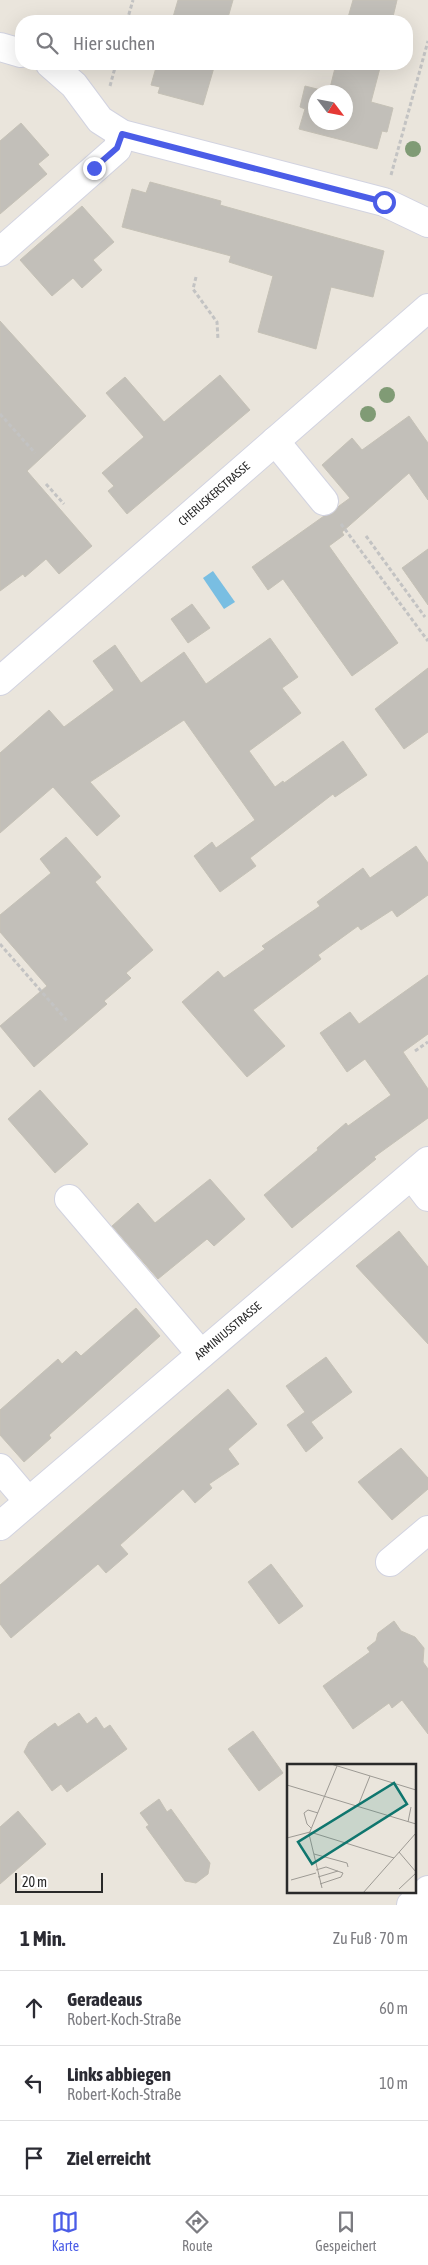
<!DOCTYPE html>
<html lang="de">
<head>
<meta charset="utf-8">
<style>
  :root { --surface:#fff; --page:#f7f7f7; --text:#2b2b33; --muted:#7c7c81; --line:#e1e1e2; --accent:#4b5de7 }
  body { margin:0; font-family:"Asap Condensed",sans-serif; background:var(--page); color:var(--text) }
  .compass { position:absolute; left:308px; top:85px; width:45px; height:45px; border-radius:50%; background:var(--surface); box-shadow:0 5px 20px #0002; rotate:122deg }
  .scale { position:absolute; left:15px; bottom:12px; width:88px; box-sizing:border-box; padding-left:5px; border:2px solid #292929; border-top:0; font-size:14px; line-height:18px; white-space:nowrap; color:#292929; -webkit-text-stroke:4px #fff; paint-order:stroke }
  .stop { position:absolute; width:15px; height:15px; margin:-11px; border:4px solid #4b5de7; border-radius:50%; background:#fff }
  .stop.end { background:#4b5de7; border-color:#fff; box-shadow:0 1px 5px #0008 }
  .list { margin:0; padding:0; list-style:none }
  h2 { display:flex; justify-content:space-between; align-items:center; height:65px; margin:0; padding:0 20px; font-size:21px }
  h2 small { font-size:16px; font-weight:400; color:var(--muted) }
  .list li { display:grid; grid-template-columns:32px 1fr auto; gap:15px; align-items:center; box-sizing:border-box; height:75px; padding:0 20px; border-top:1px solid var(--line) }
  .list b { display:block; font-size:19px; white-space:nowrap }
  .list p { margin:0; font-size:16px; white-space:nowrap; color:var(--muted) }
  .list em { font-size:16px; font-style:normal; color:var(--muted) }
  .icon { flex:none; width:28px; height:28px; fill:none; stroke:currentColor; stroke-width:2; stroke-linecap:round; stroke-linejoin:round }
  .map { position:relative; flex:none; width:428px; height:1905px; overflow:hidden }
  .search { position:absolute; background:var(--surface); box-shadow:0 5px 20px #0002; left:15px; right:15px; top:15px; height:55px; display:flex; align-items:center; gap:12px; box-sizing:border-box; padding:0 18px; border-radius:20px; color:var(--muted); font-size:19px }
  .sheet { height:290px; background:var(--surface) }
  nav { display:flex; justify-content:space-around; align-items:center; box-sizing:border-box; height:70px; border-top:1px solid var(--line); background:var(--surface); font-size:14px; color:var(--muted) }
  nav a { display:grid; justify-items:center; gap:2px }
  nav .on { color:var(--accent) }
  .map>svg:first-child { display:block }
  .water { fill:#79bee2 }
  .building { fill:#c2bfb9; stroke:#c5c1b6; fill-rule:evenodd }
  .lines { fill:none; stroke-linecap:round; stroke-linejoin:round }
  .minor-casing { stroke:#d2d3e0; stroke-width:30 }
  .path { stroke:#c3c3c3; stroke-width:3; stroke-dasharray:4 2.5; stroke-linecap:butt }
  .minor { stroke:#fff; stroke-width:28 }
  .tree { fill:#809b75 }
  .route { stroke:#4b5de7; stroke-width:6 }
  .labels { text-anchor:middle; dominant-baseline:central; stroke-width:5; stroke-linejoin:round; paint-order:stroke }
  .street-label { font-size:12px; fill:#292929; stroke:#fff }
  .inset-road { fill:none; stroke:#9d9a94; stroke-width:1 }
  .view { fill:#0f766e; fill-opacity:0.15; stroke:#0f766e; stroke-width:2.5 }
  .inset-edge { fill:none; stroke:#292929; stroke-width:2.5 }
</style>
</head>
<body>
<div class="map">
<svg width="428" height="1905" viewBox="0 0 428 1905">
  <rect width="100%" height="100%" fill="#eae5dc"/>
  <polygon class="water" points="213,571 235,602 224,609 203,578"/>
  <g class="building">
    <polygon points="178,0 233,0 227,21 169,21 171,16 173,17"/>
    <polygon points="353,0 397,0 392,21 347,21"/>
    <polygon points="157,64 215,64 203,105 158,93 160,87 151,85"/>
    <path d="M336 64H381L371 102 393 108 387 132 382 131 377 149 299 129 305 109 300 107 305 86 329 92ZM316 92H346V122H316Z"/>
    <polygon points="21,123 49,155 38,164 47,174 0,214 0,141"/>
    <polygon points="150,182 221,201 220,205 384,251 373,297 331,287 316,349 258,332 273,276 229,262 231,256 122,227 132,189 146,193"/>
    <polygon points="82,206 114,242 93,260 102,270 82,288 73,278 52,296 20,260"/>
    <polygon points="0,321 86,416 27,471 92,546 59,574 46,559 25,577 23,574 0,591"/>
    <polygon points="220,375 250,410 127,514 108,491 114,486 102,473 144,437 106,393 125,377 164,422"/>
    <polygon points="409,416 428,443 428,500 409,473 342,532 344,535 329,546 398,643 352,676 283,579 268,590 252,567 324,516 333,513 339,506 350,498 322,465 352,438 362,450"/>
    <polygon points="428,549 428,605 402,568"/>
    <polygon points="192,604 210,628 188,643 171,619"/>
    <polygon points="270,638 298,677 282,688 301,713 249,751 275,787 283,781 284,783 343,741 367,775 335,797 333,794 250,858 256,866 220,892 194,856 212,842 216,848 255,820 184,720 90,782 120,816 97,836 53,787 0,833 0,753 49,710 64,727 114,690 93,661 115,645 141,683 184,652 206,684"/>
    <polygon points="428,668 428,732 404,749 375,709"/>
    <polygon points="66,837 101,877 95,882 153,950 126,973 131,978 104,1001 107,1004 34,1067 0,1026 47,986 0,932 0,915 51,873 40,859"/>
    <polygon points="416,846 428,863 428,895 397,917 392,910 361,930 358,926 318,955 321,959 253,1010 285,1046 247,1077 182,1002 218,971 224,978 265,949 262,946 320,906 317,902 363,868 370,878"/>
    <polygon points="428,975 428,1034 403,1052 428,1089 428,1118 374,1157 376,1159 292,1228 264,1195 318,1150 317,1148 346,1123 348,1126 391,1095 365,1059 347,1072 320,1033 350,1012 359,1024"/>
    <polygon points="40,1090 88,1144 55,1173 8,1119"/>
    <polygon points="210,1179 245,1219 214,1246 207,1239 158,1279 112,1226 138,1203 155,1223"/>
    <polygon points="399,1231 428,1267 428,1344 356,1266"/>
    <polygon points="136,1308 160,1336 49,1435 51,1438 24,1462 0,1435 0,1410 58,1359 62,1364 76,1351 81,1356"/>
    <polygon points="326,1357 352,1392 311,1422 323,1438 306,1452 287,1425 305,1412 286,1386"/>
    <polygon points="228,1389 257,1424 228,1449 239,1464 209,1484 212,1488 195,1503 183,1489 120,1545 128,1554 106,1573 98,1564 11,1638 0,1624 0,1585"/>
    <polygon points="401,1448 428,1478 428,1489 392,1520 358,1482"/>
    <polygon points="271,1564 303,1606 279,1624 248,1582"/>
    <polygon points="394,1621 401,1631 415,1637 424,1648 423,1662 428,1669 428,1734 402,1700 392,1708 389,1703 353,1729 323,1686 370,1652 367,1648 376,1641 378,1633"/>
    <polygon points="79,1713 87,1724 96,1717 104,1729 110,1725 127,1749 67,1792 61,1784 52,1791 24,1752 29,1742 55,1723 58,1727"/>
    <polygon points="253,1731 283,1773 259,1791 228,1749"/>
    <polygon points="159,1799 167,1812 171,1809 210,1863 208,1874 196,1883 185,1881 146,1827 149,1825 140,1813"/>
    <polygon points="18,1811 46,1844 0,1884 0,1827"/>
  </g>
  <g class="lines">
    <g class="minor-casing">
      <g id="minor">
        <polyline points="0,47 21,53"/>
        <polyline points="50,64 74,85 100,120 122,134 384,202 428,223"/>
        <polyline points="0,252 117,149 122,134"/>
        <polyline points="275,441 324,501"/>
        <polyline points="0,681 428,308"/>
        <polyline points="412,1176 428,1197"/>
        <polyline points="69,1199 201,1354"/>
        <polyline points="0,1468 28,1501"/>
        <polyline points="0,1526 428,1161"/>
        <polyline points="390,1562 428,1530"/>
        <polyline points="411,1905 428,1890"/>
      </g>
    </g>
    <g class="path">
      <polyline points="127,21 133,0"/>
      <polyline points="110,86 116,64"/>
      <polyline points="391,175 428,41"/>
      <polyline points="196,277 193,289 217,322 218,340"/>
      <polyline points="0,414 35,453"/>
      <polyline points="46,484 64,504"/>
      <polyline points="341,524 428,641"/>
      <polyline points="366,536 425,617"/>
      <polyline points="0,944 68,1022"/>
      <polyline points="415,1051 428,1042"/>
    </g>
    <use href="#minor" class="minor"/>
  </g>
  <g class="tree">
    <circle cx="413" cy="149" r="8"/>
    <circle cx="387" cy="395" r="8"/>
    <circle cx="368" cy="414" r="8"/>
  </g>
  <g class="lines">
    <polyline class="route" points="94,168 117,148 122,134 384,202"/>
  </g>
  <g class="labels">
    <g class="street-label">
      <text transform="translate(214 494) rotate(-41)">CHERUSKERSTRASSE</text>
      <text transform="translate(228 1331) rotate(-40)">ARMINIUSSTRASSE</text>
    </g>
  </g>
  <g transform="translate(287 1764)">
    <rect width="129" height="129" fill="#eae5dc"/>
    <path class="inset-road" d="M44 0 129 26M0 21 129 60M71 42 83 12M121 58 124 43M24 64 20 60 17 49 21 46 31 49M0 74 23 68 107 94M112 88 129 108M27 90 60 99 61 103M29 106 39 103 56 109 54 113 33 120M31 113 51 107M4 116 29 109M35 124 22 70 50 2M112 125 129 109M76 129 129 69"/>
    <path class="view" d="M107 19 120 40 25 100 11 78Z"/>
    <rect width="129" height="129" class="inset-edge"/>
  </g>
</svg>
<svg class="compass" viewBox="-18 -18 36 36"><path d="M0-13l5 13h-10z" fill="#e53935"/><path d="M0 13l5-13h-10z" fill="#7c7c81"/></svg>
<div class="scale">20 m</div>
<div class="stop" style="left:384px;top:202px"></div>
<div class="stop end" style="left:94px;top:168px"></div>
<div class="search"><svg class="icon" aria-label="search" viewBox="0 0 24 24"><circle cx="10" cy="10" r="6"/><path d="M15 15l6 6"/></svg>Hier suchen</div>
</div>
<section class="sheet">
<h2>1 Min.<small>Zu Fuß · 70 m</small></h2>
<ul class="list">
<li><svg class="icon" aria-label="ahead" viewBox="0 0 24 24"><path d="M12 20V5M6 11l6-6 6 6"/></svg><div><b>Geradeaus</b><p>Robert-Koch-Straße</p></div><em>60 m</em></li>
<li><svg class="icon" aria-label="left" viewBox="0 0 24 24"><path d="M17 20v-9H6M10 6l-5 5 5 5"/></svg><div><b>Links abbiegen</b><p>Robert-Koch-Straße</p></div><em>10 m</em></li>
<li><svg class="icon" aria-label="arrive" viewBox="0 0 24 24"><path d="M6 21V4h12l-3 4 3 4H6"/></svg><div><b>Ziel erreicht</b></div></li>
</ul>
</section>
<nav>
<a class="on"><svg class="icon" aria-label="map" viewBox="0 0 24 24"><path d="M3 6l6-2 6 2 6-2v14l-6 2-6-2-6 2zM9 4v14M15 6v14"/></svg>Karte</a>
<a><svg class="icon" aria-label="directions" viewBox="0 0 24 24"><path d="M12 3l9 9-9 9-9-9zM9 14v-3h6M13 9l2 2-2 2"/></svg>Route</a>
<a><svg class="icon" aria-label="saved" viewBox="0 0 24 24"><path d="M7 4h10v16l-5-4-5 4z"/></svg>Gespeichert</a>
</nav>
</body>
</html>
